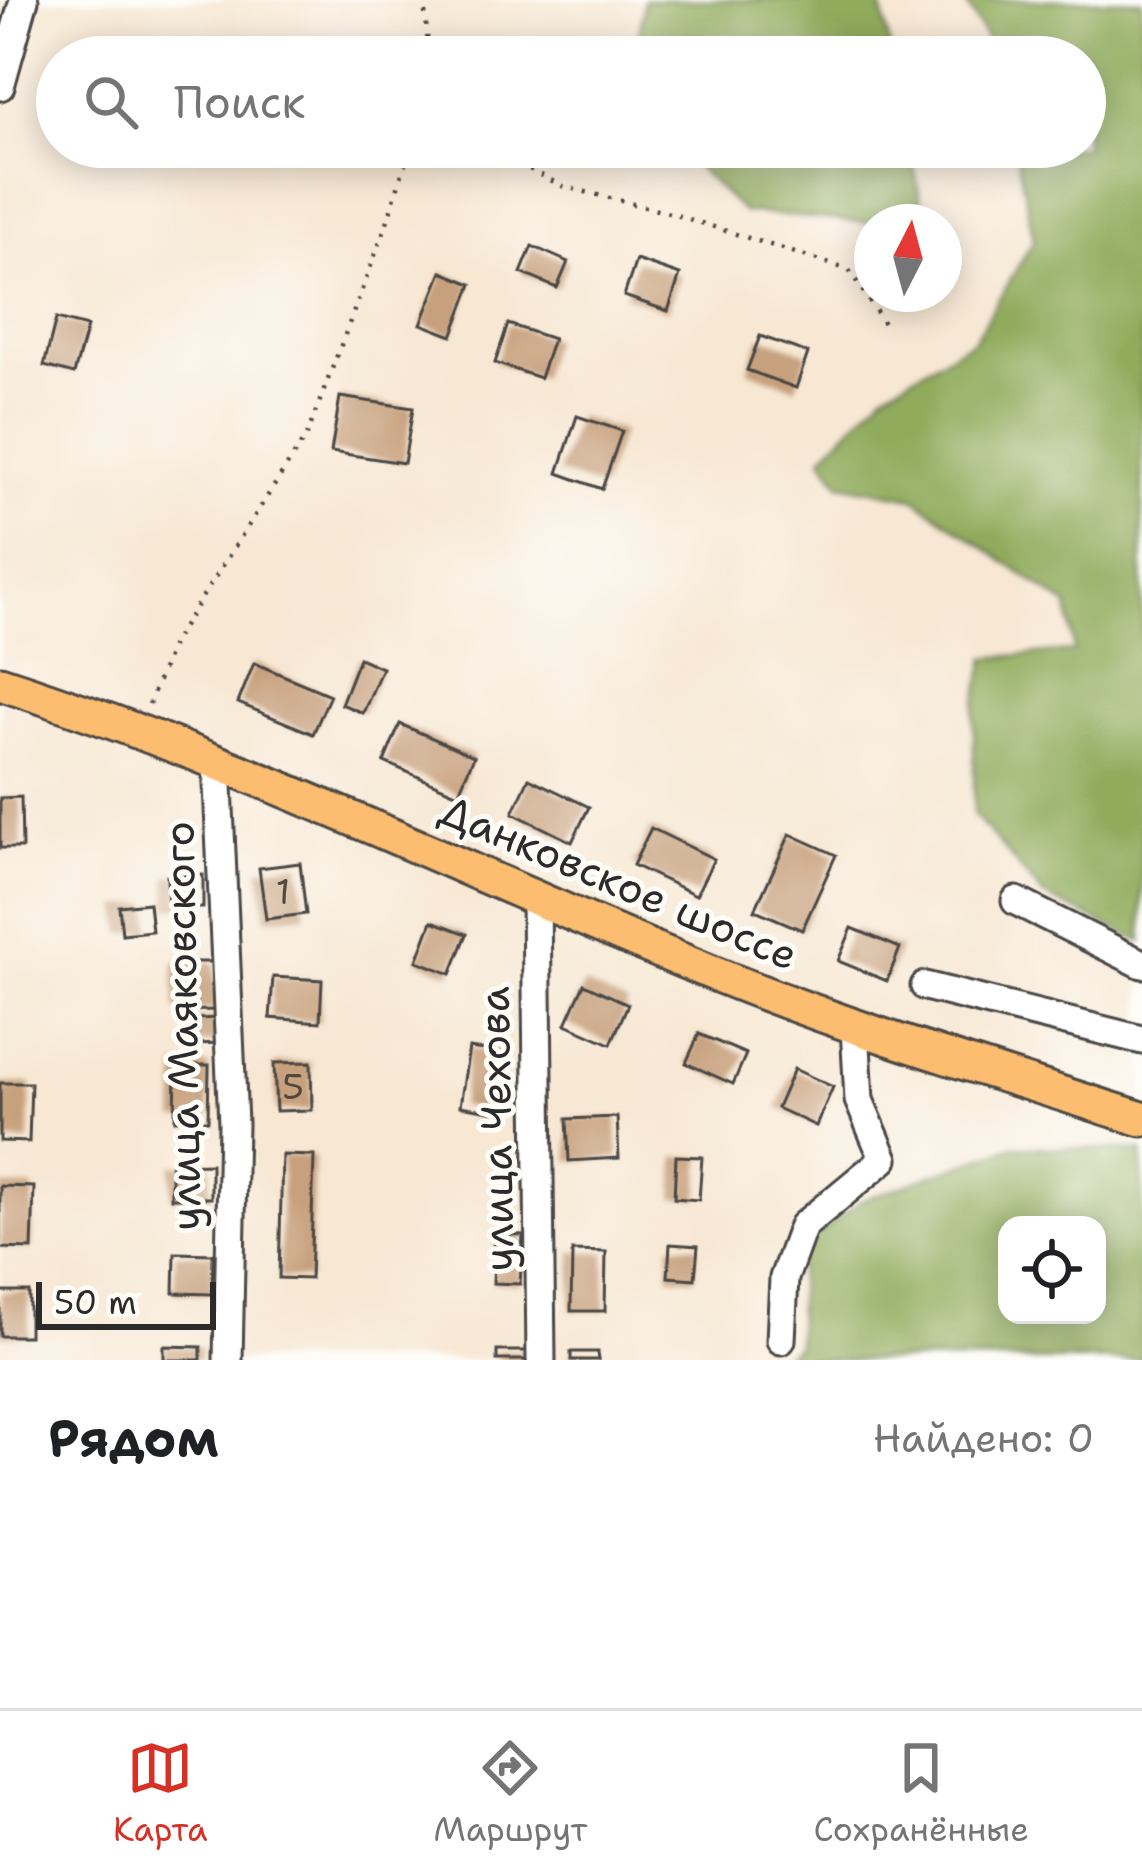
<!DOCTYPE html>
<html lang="ru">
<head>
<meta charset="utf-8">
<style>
  :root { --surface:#fff; --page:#f2f2f2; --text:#202124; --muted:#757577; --line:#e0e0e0; --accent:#d93025 }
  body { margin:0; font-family:"Shantell Sans",sans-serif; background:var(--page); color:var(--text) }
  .controls { position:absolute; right:36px; bottom:36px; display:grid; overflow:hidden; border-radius:24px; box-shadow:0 6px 30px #0003 }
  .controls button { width:108px; height:108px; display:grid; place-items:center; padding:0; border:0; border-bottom:3px solid var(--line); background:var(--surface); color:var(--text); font:60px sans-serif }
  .compass { position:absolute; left:854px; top:204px; width:108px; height:108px; border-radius:50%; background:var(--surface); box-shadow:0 6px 30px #0003; rotate:6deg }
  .scale { position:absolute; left:36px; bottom:30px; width:180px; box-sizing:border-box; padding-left:12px; border:6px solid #2b2b2b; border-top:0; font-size:33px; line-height:42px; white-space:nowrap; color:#2b2b2b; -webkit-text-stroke:9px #fdfcf7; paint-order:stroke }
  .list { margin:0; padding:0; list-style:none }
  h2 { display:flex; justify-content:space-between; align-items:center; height:156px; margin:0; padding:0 48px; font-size:51px }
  h2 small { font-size:39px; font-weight:400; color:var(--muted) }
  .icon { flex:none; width:66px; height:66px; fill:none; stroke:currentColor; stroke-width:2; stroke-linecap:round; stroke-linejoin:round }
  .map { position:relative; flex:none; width:1142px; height:1360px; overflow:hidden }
  .search { position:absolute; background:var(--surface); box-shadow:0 6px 30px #0003; left:36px; right:36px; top:36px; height:132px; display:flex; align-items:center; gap:30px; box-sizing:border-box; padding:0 42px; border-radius:66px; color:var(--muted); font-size:45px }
  .sheet { height:348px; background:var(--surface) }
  nav { display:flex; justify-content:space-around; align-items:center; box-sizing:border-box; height:168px; border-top:3px solid var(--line); background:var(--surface); font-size:33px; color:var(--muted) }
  nav a { display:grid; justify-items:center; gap:6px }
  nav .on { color:var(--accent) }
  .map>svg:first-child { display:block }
  .forest { fill:#90ab5c; stroke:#5e6b44; stroke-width:3; fill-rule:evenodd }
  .building { fill:#c7a07d }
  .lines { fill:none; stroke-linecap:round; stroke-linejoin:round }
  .minor-casing { stroke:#4a4744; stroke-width:33 }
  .major-casing { stroke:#4a4744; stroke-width:39 }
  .path { stroke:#4a4744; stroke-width:4.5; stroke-dasharray:3 9; stroke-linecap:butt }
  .minor { stroke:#fff; stroke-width:27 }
  .major { stroke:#fcbd6f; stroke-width:33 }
  .labels { text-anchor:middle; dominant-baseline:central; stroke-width:10; stroke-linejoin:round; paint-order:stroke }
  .number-label { font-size:36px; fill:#524840 }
  .street-label { font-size:42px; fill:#2b2b2b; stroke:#fdfcf7 }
</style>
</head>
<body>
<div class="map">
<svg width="1142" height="1360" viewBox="0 0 1142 1360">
  <rect width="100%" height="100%" fill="#fdfcf7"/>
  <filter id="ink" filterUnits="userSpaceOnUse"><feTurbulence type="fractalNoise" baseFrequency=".00833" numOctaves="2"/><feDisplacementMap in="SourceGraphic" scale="24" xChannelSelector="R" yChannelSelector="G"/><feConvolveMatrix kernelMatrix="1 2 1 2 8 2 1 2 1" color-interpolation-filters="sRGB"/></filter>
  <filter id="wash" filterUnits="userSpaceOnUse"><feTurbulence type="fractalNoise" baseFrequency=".004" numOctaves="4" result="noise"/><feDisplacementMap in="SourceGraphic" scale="48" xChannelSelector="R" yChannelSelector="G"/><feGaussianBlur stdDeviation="2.7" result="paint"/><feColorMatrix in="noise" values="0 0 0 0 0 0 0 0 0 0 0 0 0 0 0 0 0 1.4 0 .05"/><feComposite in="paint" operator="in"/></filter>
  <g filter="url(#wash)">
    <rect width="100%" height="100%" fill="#f7e7d3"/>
    <g class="forest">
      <polygon points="644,0 880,0 892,57 636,57"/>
      <polygon points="964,0 1142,0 1142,942 1044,896 974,815 974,713 986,658 1074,651 1068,606 914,498 840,484 822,457 885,392 974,340 1034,240 1015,147 1085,147 1085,57 997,57"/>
      <polygon points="676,147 910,147 925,222 872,223 743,212"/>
      <path d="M1014 1146 1142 1151V1360H779L797 1345 799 1249 862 1200ZM1007 1225H1097V1315H1007Z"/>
    </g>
    <g id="blocks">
      <g class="building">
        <polygon points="532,246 568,262 557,288 521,273"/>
        <polygon points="636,260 680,275 668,311 624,296"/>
        <polygon points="442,272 472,284 452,336 421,324"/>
        <polygon points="56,319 87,327 74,374 44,366"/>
        <polygon points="508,324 553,339 540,378 495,363"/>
        <polygon points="760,336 808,353 796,388 747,370"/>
        <polygon points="340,397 413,408 404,463 331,452"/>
        <polygon points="577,416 622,431 602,489 558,473"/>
        <polygon points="359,658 382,668 363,713 341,704"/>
        <polygon points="254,663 330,695 313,734 238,703"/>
        <polygon points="400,724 474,756 458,794 384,762"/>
        <polygon points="529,778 589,807 572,842 513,813"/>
        <polygon points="21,797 22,848 0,848 0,798"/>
        <polygon points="651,828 714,859 696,895 633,865"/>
        <polygon points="790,834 836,855 802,930 755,910"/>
        <polygon points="300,863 306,914 266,919 259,868"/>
        <polygon points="203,875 203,908 168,908 167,876"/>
        <polygon points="149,903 152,931 122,934 119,906"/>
        <polygon points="432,921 467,934 451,974 417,961"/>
        <polygon points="852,928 900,948 887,981 838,961"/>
        <polygon points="174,962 215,962 216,1010 175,1011"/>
        <polygon points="273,977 322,980 320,1022 270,1018"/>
        <polygon points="584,984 628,1004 611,1044 566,1024"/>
        <polygon points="221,1018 221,1043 195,1044 195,1019"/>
        <polygon points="699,1034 746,1054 733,1084 686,1063"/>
        <polygon points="469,1048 506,1053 496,1112 460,1106"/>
        <polygon points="311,1062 312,1110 276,1111 274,1063"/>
        <polygon points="176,1065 209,1065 208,1120 175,1120"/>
        <polygon points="794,1069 833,1087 816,1126 777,1108"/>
        <polygon points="0,1083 31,1083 29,1142 0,1141"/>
        <polygon points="617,1117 619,1158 569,1161 567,1119"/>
        <polygon points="282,1155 314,1156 310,1279 279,1278"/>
        <polygon points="676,1156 702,1157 699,1200 674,1198"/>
        <polygon points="211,1164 211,1198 171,1198 171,1165"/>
        <polygon points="0,1186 34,1187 32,1249 0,1248"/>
        <polygon points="495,1234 523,1235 520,1284 493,1283"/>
        <polygon points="670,1244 698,1246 695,1279 668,1277"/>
        <polygon points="572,1251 606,1252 605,1311 571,1311"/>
        <polygon points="175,1253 213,1254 212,1294 174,1293"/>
        <rect x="0" y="1292" width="29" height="44"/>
        <polygon points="164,1346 201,1347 201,1360 164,1360"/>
        <rect x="497" y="1351" width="31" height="9"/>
        <rect x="571" y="1352" width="27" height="8"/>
      </g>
    </g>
  </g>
  <g filter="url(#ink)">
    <use href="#blocks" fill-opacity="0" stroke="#4a4744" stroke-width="3"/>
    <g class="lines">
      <g class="minor-casing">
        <g id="minor">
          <polyline points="0,86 24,0"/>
          <polyline points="217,762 233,1124 228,1360"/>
          <polyline points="536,896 541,1360"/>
          <polyline points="1016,901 1142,964"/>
          <polyline points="925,986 1142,1040"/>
          <polyline points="781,1340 784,1278 803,1226 884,1159 859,1100 855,1027"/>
        </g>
      </g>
      <g class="major-casing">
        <path id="major" d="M0 683C238 760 462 870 693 965 839 1026 991 1071 1142 1119"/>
      </g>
      <g class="path">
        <polyline points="424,0 429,57"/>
        <polyline points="487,147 562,186 673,214 849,270 885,325"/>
        <polyline points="149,704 173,642 307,435 386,226 410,147"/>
      </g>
      <use href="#minor" class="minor"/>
      <use href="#major" class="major"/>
    </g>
  </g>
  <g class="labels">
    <g class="number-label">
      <text x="283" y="891">1</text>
      <text x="293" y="1086">5</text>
    </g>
    <g class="street-label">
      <text transform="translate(619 882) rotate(23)">Данковское шоссе</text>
      <text transform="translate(182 1026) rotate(-91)">улица Маяковского</text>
      <text transform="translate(496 1129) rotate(-91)">улица Чехова</text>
    </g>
  </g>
</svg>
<div class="controls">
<button><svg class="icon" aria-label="locate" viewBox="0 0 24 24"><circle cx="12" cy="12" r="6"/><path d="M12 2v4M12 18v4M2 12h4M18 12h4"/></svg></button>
</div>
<svg class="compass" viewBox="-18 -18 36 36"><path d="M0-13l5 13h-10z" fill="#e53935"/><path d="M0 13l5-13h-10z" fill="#757577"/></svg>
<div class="scale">50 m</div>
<div class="search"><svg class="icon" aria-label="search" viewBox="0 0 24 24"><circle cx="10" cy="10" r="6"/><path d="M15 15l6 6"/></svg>Поиск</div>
</div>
<section class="sheet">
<h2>Рядом<small>Найдено: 0</small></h2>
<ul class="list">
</ul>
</section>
<nav>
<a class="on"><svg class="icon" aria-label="map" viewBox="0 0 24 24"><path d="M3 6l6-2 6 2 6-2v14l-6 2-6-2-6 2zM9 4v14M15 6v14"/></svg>Карта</a>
<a><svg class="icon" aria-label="directions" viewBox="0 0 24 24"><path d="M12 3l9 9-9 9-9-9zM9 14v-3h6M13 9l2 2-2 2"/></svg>Маршрут</a>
<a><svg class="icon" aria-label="saved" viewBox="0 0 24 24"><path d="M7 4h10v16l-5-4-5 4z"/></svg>Сохранённые</a>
</nav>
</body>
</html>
